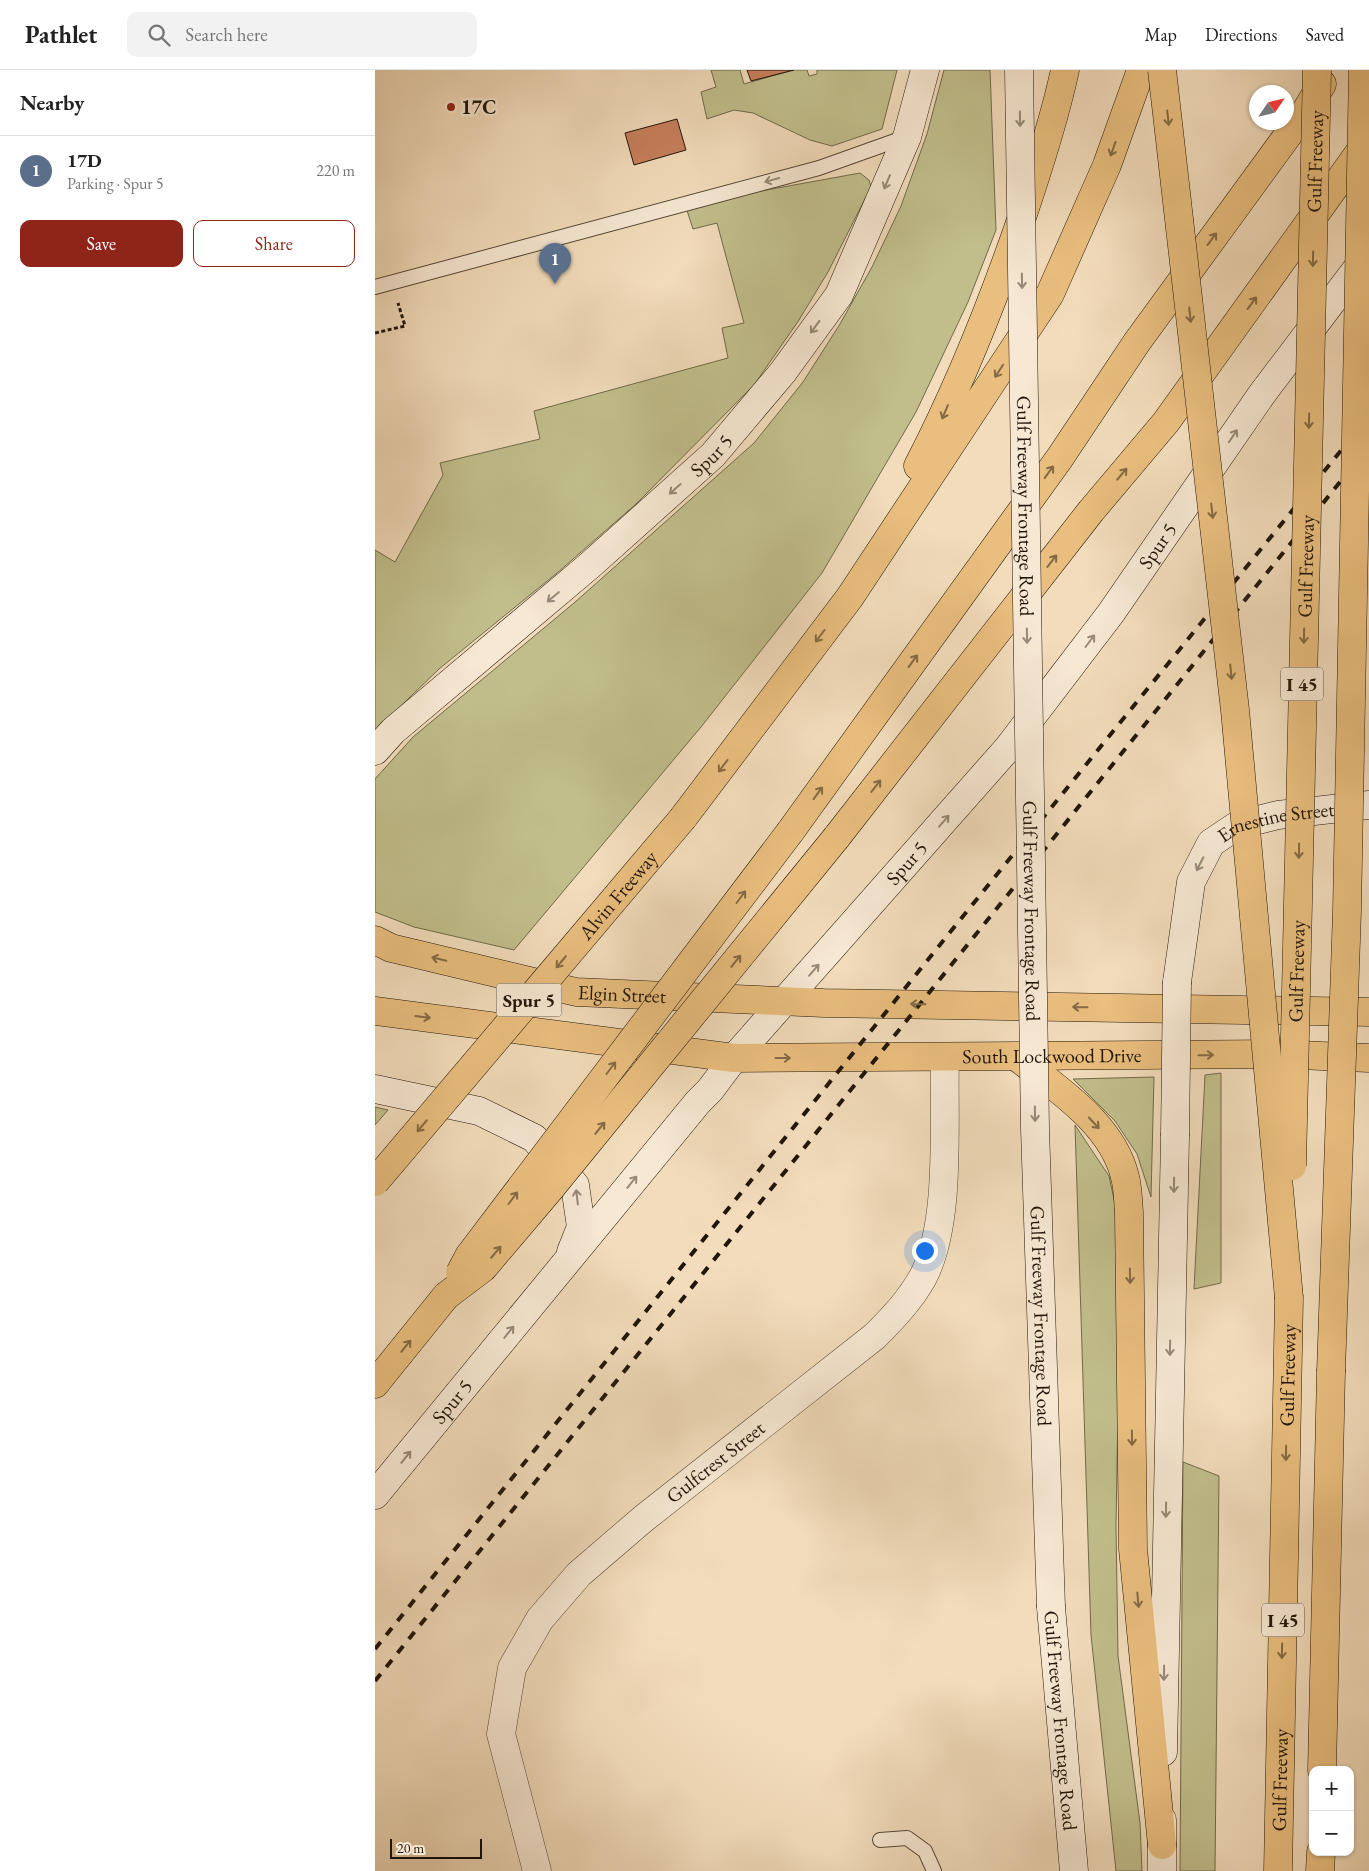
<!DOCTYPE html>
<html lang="en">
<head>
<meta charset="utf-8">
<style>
  :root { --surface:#fff; --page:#f2f2f2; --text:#222; --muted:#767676; --line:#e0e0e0; --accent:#8f2418 }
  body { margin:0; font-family:"EB Garamond",serif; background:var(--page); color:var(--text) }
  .controls { position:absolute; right:15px; bottom:15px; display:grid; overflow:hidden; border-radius:10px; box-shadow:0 1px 4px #0004 }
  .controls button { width:45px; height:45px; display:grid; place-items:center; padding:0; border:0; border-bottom:1px solid var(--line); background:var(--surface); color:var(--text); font:25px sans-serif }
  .compass { position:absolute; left:874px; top:15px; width:45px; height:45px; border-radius:50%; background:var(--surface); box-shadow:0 1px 4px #0004; rotate:55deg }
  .scale { position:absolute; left:15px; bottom:12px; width:92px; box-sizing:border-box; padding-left:5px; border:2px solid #201509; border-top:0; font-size:14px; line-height:18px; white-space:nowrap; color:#201509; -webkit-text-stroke:4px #f7e8d3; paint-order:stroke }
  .you { position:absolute; left:549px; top:1180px; width:18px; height:18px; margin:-12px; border:4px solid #fff; border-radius:50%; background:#1a73e8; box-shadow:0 0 0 8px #1a73e833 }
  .badge { display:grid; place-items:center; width:32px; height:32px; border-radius:50%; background:var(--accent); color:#fff; font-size:16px; font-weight:700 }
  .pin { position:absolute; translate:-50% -41px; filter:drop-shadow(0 1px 2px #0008) }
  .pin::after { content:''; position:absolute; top:26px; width:18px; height:15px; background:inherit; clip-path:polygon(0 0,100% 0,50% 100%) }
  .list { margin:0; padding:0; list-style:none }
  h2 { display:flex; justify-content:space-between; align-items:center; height:65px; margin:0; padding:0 20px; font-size:21px }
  h2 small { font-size:16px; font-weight:400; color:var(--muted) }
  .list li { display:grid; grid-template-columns:32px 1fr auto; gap:15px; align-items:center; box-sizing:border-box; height:70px; padding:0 20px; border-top:1px solid var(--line) }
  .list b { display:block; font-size:19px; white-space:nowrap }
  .list p { margin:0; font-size:16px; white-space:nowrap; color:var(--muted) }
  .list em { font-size:16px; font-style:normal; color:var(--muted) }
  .actions { display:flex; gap:10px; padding:15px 20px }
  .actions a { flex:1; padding:11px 0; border:1px solid var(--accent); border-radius:10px; text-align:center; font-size:18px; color:var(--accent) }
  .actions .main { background:var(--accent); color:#fff }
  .icon { flex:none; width:28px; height:28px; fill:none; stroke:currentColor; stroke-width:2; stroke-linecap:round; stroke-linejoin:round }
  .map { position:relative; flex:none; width:994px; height:1801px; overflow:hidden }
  header { display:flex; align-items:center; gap:30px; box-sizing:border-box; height:70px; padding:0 25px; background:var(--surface); border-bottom:1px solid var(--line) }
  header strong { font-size:24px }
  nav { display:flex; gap:28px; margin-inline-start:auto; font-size:18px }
  .search { width:350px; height:45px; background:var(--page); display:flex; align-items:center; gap:12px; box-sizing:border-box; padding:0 18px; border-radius:10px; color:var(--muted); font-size:19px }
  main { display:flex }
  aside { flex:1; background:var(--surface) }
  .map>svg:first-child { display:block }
  .green { fill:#c1be8c; stroke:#706a4a }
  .building { fill:#c77f5c; stroke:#201509 }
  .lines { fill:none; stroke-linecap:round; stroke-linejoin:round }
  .service-casing { stroke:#544736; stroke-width:16 }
  .minor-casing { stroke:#544736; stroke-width:29 }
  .secondary-casing { stroke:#201509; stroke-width:29 }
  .primary-casing { stroke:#201509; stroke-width:29 }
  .motorway-casing { stroke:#201509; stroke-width:29 }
  .path { stroke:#201509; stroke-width:3; stroke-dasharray:4 2.5; stroke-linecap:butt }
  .service { stroke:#f7e8d3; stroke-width:14 }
  .minor { stroke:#f7e8d3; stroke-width:28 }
  .secondary { stroke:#f7e8d3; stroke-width:28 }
  .primary { stroke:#e9be7e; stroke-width:28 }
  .motorway { stroke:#e9be7e; stroke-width:28 }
  .rail { stroke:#201509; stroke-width:4; stroke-dasharray:9 9; stroke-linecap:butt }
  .secondary-bridge-casing { stroke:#201509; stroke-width:29; stroke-linecap:butt }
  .motorway-bridge-casing { stroke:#201509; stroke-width:29; stroke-linecap:butt }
  .secondary-bridge { stroke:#f7e8d3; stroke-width:28 }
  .motorway-bridge { stroke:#e9be7e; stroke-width:28 }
  .oneway { stroke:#846a44 }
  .oneway2 { stroke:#968978 }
  .poi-dot { fill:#8f2418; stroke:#f7e8d3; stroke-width:2 }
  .labels { text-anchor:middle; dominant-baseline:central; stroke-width:5; stroke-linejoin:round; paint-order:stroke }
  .shield { fill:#f7e8d3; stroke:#605446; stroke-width:1 }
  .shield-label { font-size:19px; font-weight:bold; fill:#201509 }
  .poi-label { font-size:20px; font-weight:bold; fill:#201509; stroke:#f7e8d3; text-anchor:start }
  .street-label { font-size:20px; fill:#201509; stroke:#f7e8d3 }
</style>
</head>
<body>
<header>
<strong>Pathlet</strong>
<div class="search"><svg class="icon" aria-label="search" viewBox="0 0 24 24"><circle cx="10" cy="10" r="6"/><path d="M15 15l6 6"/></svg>Search here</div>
<nav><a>Map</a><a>Directions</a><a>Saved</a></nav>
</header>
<main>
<aside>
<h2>Nearby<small></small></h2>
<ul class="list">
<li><span class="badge" style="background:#5c6f8a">1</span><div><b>17D</b><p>Parking · Spur 5</p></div><em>220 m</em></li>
</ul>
<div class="actions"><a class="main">Save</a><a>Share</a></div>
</aside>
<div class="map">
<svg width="994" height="1801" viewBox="0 0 994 1801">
  <rect width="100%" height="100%" fill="#f2dcbb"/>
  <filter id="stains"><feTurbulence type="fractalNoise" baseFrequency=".004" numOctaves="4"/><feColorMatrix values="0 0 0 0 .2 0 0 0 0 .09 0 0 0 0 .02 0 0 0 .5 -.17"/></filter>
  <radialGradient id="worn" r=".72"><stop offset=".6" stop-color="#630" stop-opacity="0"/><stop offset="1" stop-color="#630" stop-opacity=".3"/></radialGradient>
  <g class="green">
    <polygon points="336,0 365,0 369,14 418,0 432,0 434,6 442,4 442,0 522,0 507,59 457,76 435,70 378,43 359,40 332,49 326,22 341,17"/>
    <polygon points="569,0 615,0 621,160 593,232 541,342 447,503 326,657 139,880 39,857 0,842 0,709 38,667 199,533 379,373 428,312 465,254 497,197 526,136 552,64"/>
    <polygon points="485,103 494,110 496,117 453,202 424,250 379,315 261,434 182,503 64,599 0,661 0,480 20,492 68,405 65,393 165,369 159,341 353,288 347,258 369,253 342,153 318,159 308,128 375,123"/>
    <polygon points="846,1003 846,1213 819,1219 830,1005"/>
    <polygon points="779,1007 776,1127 762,1084 740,1051 698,1009"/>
    <polygon points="0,1037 13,1040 0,1055"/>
    <polygon points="700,1055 734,1106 746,1162 741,1456 743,1586 765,1753 767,1801 741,1801 716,1565"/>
    <polygon points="808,1392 844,1406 840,1801 805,1801"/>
  </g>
  <g class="building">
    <polygon points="372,0 419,0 376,11"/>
    <polygon points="302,49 311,80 259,95 250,63"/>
  </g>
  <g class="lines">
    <g class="service-casing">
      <g id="service">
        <polyline points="0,217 444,98 531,67"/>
        <polyline points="505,1770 532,1768 550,1781 559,1801"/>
      </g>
    </g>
    <g class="minor-casing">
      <g id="minor">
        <path id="s1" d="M162 1801 126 1664 137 1598 165 1549 204 1504 268 1449 500 1266C519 1247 535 1230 548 1207 577 1152 568 1050 570 987"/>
      </g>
    </g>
    <g class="secondary-casing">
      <g id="secondary">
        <path id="s2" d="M0 681 18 661 214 496 338 385 408 302 464 225 532 67 550 0"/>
        <path id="s3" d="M802 912 816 812 836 773 863 755 903 745 994 735"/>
        <polyline points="0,1019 104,1041 159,1068 200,1115 206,1157 196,1182"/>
        <path id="s4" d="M0 1425 323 1032 335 1020 359 988 633 678 736 543 887 324 993 184"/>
        <path id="s5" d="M676 1537 699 1801"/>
        <polyline points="788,1682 800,1066"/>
        <polyline points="787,1801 787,1750"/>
      </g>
    </g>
    <g class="primary-casing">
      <g id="primary">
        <path id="s6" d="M0 870 16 878 201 922 449 933 994 942"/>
        <path id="s7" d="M0 941 359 988 900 984 994 988"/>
        <path d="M643 988C683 1019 738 1055 750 1107 753 1118 753 1131 754 1142L758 1479 787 1775"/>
      </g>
    </g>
    <g class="motorway-casing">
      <g id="motorway">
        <path d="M543 396C584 317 617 234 646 150 663 100 679 51 690 0"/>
        <polyline points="308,748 475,527 675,224 732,95 766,0"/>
        <polyline points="415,762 684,389 762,272 932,39 947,14"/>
        <polyline points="461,768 716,441 791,352 994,69"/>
        <polyline points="0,1314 71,1226"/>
        <polyline points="947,1700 956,1302"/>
        <path id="s8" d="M903 1801 914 1228"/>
        <polyline points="945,1801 946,1782"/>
      </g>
    </g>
    <polyline class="path" points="0,263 30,256 23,233"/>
    <use href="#service" class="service"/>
    <use href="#minor" class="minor"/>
    <use href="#secondary" class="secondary"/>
    <use href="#primary" class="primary"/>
    <use href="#motorway" class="motorway"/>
    <g class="rail">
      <polyline points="0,1579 576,861 994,346"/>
      <polyline points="0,1611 994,376"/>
    </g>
    <g class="secondary-bridge-casing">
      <g id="secondary-bridge">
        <path id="s9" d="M644 0 660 1059 676 1537"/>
        <polyline points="800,1066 802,912"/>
      </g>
    </g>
    <g class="motorway-bridge-casing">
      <g id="motorway-bridge">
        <polyline points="787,0 860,640 914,1228"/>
        <path id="s10" d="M917 1096 942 0"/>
        <path id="s11" d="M0 1112 308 748"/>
        <polyline points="85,1203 94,1186 415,762"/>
        <polyline points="71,1226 108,1198 175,1119 461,768"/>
        <polyline points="956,1302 972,841 988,0"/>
      </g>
    </g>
    <use href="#secondary-bridge" class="secondary-bridge"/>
    <use href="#motorway-bridge" class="motorway-bridge"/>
  </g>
  <defs><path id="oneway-shaft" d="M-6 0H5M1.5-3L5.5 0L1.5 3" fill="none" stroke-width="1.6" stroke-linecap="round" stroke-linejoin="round" transform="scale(1.25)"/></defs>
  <g class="oneway">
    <use href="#oneway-shaft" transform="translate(793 48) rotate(84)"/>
    <use href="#oneway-shaft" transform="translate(738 79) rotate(110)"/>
    <use href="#oneway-shaft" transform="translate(837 169) rotate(-54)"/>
    <use href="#oneway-shaft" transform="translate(938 189) rotate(91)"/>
    <use href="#oneway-shaft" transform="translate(877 233) rotate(-54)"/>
    <use href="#oneway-shaft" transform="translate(815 245) rotate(84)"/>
    <use href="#oneway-shaft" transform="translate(624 301) rotate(123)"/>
    <use href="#oneway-shaft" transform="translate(570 342) rotate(113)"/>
    <use href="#oneway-shaft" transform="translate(934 351) rotate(91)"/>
    <use href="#oneway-shaft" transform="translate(674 402) rotate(-54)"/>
    <use href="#oneway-shaft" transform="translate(747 404) rotate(-50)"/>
    <use href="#oneway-shaft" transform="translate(837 441) rotate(84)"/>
    <use href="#oneway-shaft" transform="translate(677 491) rotate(-52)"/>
    <use href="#oneway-shaft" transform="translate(445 566) rotate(127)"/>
    <use href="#oneway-shaft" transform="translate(929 566) rotate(91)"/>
    <use href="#oneway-shaft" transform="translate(538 591) rotate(-54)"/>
    <use href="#oneway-shaft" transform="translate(856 602) rotate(84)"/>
    <use href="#oneway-shaft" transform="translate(348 696) rotate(127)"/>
    <use href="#oneway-shaft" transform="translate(501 716) rotate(-52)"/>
    <use href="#oneway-shaft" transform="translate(443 723) rotate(-54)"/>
    <use href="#oneway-shaft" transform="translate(924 781) rotate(91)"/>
    <use href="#oneway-shaft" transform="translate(366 827) rotate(-53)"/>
    <use href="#oneway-shaft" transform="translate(64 889) rotate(-167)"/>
    <use href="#oneway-shaft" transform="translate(361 891) rotate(-51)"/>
    <use href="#oneway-shaft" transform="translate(186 892) rotate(130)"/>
    <use href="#oneway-shaft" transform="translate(543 934) rotate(-179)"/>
    <use href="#oneway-shaft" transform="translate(705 937) rotate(-179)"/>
    <use href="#oneway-shaft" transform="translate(48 947) rotate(7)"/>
    <use href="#oneway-shaft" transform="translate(831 985) rotate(-1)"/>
    <use href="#oneway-shaft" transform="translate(408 988)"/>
    <use href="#oneway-shaft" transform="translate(236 998) rotate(-53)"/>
    <use href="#oneway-shaft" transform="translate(719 1053) rotate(47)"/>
    <use href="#oneway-shaft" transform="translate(47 1056) rotate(130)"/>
    <use href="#oneway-shaft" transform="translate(225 1058) rotate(-51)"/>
    <use href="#oneway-shaft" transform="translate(138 1128) rotate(-53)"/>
    <use href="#oneway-shaft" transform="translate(121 1182) rotate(-50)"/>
    <use href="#oneway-shaft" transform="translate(755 1206) rotate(89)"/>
    <use href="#oneway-shaft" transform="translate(31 1276) rotate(-51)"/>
    <use href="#oneway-shaft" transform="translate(757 1368) rotate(89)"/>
    <use href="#oneway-shaft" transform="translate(911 1383) rotate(91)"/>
    <use href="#oneway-shaft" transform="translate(763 1530) rotate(85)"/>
    <use href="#oneway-shaft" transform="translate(907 1581) rotate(91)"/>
  </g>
  <g class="oneway2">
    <use href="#oneway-shaft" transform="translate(645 49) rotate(89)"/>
    <use href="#oneway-shaft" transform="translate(397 110) rotate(165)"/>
    <use href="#oneway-shaft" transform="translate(512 112) rotate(113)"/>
    <use href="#oneway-shaft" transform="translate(647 211) rotate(89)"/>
    <use href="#oneway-shaft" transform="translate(440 257) rotate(126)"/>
    <use href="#oneway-shaft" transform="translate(858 366) rotate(-56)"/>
    <use href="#oneway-shaft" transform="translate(300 419) rotate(138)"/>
    <use href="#oneway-shaft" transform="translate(178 527) rotate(140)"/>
    <use href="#oneway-shaft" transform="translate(652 566) rotate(89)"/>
    <use href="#oneway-shaft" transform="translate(715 571) rotate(-53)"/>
    <use href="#oneway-shaft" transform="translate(569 751) rotate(-49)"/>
    <use href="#oneway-shaft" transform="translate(825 794) rotate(117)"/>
    <use href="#oneway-shaft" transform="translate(439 900) rotate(-49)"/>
    <use href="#oneway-shaft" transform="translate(660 1044) rotate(89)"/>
    <use href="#oneway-shaft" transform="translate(257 1112) rotate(-51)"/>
    <use href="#oneway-shaft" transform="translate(799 1115) rotate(91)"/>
    <use href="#oneway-shaft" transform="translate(202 1127) rotate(-97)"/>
    <use href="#oneway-shaft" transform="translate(134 1262) rotate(-51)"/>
    <use href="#oneway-shaft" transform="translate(795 1278) rotate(91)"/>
    <use href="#oneway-shaft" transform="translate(31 1387) rotate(-51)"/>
    <use href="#oneway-shaft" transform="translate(791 1440) rotate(91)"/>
    <use href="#oneway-shaft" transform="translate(789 1603) rotate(91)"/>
  </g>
  <circle class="poi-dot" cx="76" cy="37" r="5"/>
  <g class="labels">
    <g class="shield">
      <rect x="906" y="597.5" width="42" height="33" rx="4"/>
      <rect x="121.5" y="913.5" width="65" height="33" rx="4"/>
      <rect x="887" y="1533.5" width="42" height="33" rx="4"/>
    </g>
    <g class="shield-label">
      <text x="927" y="614">I 45</text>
      <text x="154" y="930">Spur 5</text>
      <text x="908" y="1550">I 45</text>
    </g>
    <g class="poi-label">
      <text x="86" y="37">17C</text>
    </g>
    <g class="street-label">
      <text stroke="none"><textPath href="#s10" startOffset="1005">Gulf Freeway</textPath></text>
      <text stroke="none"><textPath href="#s2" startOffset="448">Spur 5</textPath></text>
      <text stroke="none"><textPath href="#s9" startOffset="436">Gulf Freeway Frontage Road</textPath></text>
      <text stroke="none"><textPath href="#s4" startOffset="1231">Spur 5</textPath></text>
      <text stroke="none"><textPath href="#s10" startOffset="600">Gulf Freeway</textPath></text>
      <text stroke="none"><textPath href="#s3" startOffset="215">Ernestine Street</textPath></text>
      <text stroke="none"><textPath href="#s4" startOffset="826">Spur 5</textPath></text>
      <text stroke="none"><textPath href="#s11" startOffset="376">Alvin Freeway</textPath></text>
      <text stroke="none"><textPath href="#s9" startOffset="841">Gulf Freeway Frontage Road</textPath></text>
      <text stroke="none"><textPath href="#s10" startOffset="195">Gulf Freeway</textPath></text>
      <text stroke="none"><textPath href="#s6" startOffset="254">Elgin Street</textPath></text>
      <text stroke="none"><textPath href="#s7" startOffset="680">South Lockwood Drive</textPath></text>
      <text stroke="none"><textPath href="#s9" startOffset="1246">Gulf Freeway Frontage Road</textPath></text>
      <text stroke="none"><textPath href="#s8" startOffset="496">Gulf Freeway</textPath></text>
      <text stroke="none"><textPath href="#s4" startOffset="121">Spur 5</textPath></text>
      <text stroke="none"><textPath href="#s1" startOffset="501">Gulfcrest Street</textPath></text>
      <text stroke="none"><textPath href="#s5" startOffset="114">Gulf Freeway Frontage Road</textPath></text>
      <text stroke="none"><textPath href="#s8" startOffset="91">Gulf Freeway</textPath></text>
    </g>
  </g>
  <rect width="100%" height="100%" filter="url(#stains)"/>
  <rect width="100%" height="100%" fill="url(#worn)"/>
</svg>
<div class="controls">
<button>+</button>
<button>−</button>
</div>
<svg class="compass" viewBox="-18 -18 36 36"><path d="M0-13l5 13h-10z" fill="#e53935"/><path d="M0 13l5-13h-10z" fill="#767676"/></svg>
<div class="scale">20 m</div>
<div class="you"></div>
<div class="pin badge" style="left:180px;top:214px;background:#5c6f8a">1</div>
</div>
</main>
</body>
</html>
